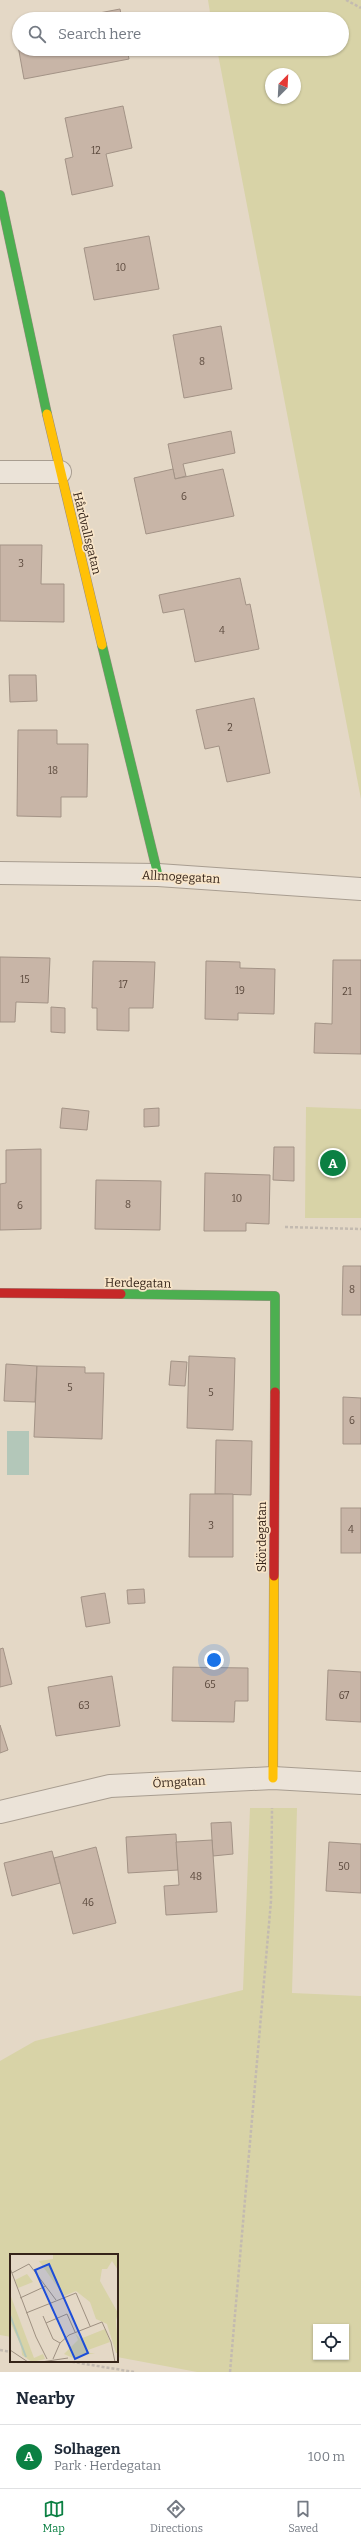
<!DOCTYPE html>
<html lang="en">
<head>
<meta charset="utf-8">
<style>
  :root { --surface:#fff; --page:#f6f6f7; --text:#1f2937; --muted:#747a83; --line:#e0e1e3; --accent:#0b8043 }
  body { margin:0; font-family:Bitter,serif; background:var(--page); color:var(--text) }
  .controls { position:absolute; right:12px; bottom:12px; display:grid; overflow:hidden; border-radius:0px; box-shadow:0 1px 3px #0004 }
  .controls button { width:36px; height:36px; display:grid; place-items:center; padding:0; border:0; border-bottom:1px solid var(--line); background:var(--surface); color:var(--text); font:20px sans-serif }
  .compass { position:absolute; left:265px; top:68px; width:36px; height:36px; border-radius:50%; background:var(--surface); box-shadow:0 1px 3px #0004; rotate:24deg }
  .you { position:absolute; left:214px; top:1660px; width:14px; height:14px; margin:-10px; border:3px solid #fff; border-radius:50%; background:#1a73e8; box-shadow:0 0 0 6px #1a73e833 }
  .badge { display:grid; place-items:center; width:26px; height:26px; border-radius:50%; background:var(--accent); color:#fff; font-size:13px; font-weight:700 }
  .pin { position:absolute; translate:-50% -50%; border:2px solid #fff; box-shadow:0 1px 4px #0006 }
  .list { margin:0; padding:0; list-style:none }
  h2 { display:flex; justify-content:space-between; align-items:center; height:52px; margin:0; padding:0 16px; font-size:17px }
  h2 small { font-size:13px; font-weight:400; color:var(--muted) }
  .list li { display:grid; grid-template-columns:26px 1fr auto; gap:12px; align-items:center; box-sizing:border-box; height:64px; padding:0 16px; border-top:1px solid var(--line) }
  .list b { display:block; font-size:15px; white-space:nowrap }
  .list p { margin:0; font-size:13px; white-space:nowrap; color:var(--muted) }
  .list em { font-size:13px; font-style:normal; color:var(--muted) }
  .icon { flex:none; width:22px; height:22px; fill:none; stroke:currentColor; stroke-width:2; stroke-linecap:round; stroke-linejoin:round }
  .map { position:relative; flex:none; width:361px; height:2372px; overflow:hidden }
  .search { position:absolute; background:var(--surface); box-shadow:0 1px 3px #0004; left:12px; right:12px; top:12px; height:44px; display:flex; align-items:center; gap:10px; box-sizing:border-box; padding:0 14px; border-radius:22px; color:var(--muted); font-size:15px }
  .sheet { height:116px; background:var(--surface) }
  nav { display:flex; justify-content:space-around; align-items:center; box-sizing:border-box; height:56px; border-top:1px solid var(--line); background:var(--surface); font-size:11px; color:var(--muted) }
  nav a { display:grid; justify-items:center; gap:2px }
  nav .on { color:var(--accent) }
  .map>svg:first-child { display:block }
  .green { fill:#d8d3a7; fill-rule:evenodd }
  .water { fill:#b3c7b9 }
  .building { fill:#c8b5a7; stroke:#a39386 }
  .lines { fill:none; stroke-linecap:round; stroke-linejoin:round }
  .street-casing { stroke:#a89d90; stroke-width:24 }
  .fast-casing { stroke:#988c80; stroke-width:10 }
  .slow-casing { stroke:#988c80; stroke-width:10 }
  .jam-casing { stroke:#988c80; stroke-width:10 }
  .path { stroke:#c3bab0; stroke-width:2.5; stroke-dasharray:3 2; stroke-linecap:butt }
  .street { stroke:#ebe3d8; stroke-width:22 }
  .fast { stroke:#4caf50; stroke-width:9 }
  .slow { stroke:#ffc107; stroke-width:9 }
  .jam { stroke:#c62828; stroke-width:9 }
  .labels { text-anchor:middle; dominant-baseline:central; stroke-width:3.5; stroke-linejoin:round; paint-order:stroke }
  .number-label { font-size:10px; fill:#5a483c }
  .street-label { font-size:12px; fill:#352419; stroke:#f8e5c9 }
  .inset-river { fill:none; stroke:#b3c7b9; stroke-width:2 }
  .inset-road { fill:none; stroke:#9e9081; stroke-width:1 }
  .view { fill:#1d4ed8; fill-opacity:0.15; stroke:#1d4ed8; stroke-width:2 }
  .inset-edge { fill:none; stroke:#352419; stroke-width:2 }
</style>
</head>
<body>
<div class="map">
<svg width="361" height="2372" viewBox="0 0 361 2372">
  <rect width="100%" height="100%" fill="#e4d8c6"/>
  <g class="green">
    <path d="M208 0H361V799L217 49H342V19H211ZM271 74H295V98H271Z"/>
    <polygon points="306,1107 361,1109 361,1218 305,1218"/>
    <path d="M250 1808H297L292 1993 361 1996V2372H197L117 2357V2255H11V2337L0 2335V2061L35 2041 243 1990ZM316 2327H346V2357H316Z"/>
  </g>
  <rect class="water" x="7" y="1431" width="22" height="44"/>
  <g class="building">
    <polygon points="120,9 122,19 68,19"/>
    <polygon points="19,28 19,49 127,49 129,59 24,79 15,29"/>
    <polygon points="123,106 132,148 106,154 113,186 72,195 65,159 73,157 65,118"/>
    <polygon points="149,236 159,289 94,300 84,248"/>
    <polygon points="221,326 232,389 184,398 173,335"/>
    <polygon points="231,431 235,453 183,464 186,476 175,479 168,444"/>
    <polygon points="173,469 175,479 223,469 234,516 146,534 134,478"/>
    <polygon points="0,545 42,545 41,584 64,584 64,622 0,621"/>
    <polygon points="240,578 246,605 250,604 259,649 195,662 184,609 163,613 159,595"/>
    <polygon points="9,675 36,675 37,701 10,702"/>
    <polygon points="254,698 270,773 227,782 219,746 205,749 196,710"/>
    <polygon points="18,730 57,730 57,744 88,744 87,797 61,797 61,817 17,816"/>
    <polygon points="0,957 50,958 48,1003 16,1002 15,1022 0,1022"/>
    <polygon points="333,960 361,960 361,1054 314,1053 315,1023 332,1024"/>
    <polygon points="93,961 155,962 153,1008 129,1008 129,1031 97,1030 97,1008 92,1008"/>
    <polygon points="206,961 240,962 240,968 275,969 274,1014 238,1013 238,1020 205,1019"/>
    <polygon points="51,1007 65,1008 65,1033 51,1032"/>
    <polygon points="62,1108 89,1111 87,1130 60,1128"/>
    <polygon points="159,1108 159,1126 144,1127 144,1109"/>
    <polygon points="274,1147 294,1147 294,1181 273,1180"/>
    <polygon points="41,1149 41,1229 0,1230 0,1184 6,1183 6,1150"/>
    <polygon points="205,1173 270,1175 269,1224 246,1223 246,1231 204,1231"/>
    <polygon points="96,1180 161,1181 160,1230 95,1229"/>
    <polygon points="343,1266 361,1266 361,1315 342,1315"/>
    <polygon points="189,1356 235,1358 233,1430 187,1428"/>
    <polygon points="171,1361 187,1362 185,1386 169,1385"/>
    <polygon points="6,1364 37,1366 35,1402 4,1401"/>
    <polygon points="37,1366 85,1367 85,1373 104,1373 102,1439 34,1437"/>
    <polygon points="343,1397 361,1398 361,1444 343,1444"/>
    <polygon points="216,1440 252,1441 251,1495 215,1494"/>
    <polygon points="190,1494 233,1494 233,1557 189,1557"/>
    <rect x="341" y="1508" width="20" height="45"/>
    <polygon points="144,1589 145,1603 128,1604 127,1590"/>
    <polygon points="105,1593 110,1623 86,1627 81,1597"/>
    <polygon points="3,1648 12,1684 0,1687 0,1649"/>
    <polygon points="173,1667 248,1668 248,1701 235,1701 234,1722 172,1721"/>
    <polygon points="328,1670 361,1672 361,1722 326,1720"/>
    <polygon points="112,1676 120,1726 56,1736 48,1687"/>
    <polygon points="0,1725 8,1750 0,1753"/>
    <polygon points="231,1822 233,1854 213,1856 211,1823"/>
    <polygon points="176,1834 178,1870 128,1873 126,1837"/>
    <polygon points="212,1840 217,1912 166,1915 164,1886 179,1885 176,1842"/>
    <polygon points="329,1842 361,1844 361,1893 326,1891"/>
    <polygon points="96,1847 116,1923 73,1934 54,1858"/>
    <polygon points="52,1851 60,1883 12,1896 4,1863"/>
  </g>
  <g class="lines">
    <g class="street-casing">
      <g id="street">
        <polyline points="0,472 60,472"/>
        <polyline points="0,873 158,875 361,889"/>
        <polyline points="0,1812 110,1786 273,1778 361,1783"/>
      </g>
    </g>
    <g class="fast-casing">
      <g id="fast">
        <polyline points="0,195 47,414"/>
        <polyline points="102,645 158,875"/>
        <polyline points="121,1294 275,1296 275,1392"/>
      </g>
    </g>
    <g class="slow-casing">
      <g id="slow">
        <polyline points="47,414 102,645"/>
        <polyline points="273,1778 274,1576"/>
      </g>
    </g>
    <g class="jam-casing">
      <g id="jam">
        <polyline points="0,1293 121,1294"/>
        <polyline points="274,1576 275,1392"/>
      </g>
    </g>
    <g class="path">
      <polyline points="346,0 361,8"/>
      <polyline points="285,1227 361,1229"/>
      <polyline points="0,2350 11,2352"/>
      <polyline points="67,2361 134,2372"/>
      <polyline points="230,2372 271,1901 272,1808"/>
    </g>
    <use href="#street" class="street"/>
    <use href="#fast" class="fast"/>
    <use href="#slow" class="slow"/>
    <use href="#jam" class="jam"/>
  </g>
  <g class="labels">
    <g class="number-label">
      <text x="96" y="151">12</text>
      <text x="121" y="268">10</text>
      <text x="202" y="362">8</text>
      <text x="184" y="497">6</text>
      <text x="21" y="564">3</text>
      <text x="222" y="631">4</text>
      <text x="230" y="728">2</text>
      <text x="53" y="771">18</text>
      <text x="25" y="980">15</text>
      <text x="123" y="985">17</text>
      <text x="240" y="991">19</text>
      <text x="347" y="992">21</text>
      <text x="237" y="1199">10</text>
      <text x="128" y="1205">8</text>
      <text x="20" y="1206">6</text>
      <text x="352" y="1290">8</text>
      <text x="70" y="1388">5</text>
      <text x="211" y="1393">5</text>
      <text x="352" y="1421">6</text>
      <text x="211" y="1526">3</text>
      <text x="351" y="1530">4</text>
      <text x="210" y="1685">65</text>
      <text x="344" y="1696">67</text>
      <text x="84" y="1706">63</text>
      <text x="344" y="1867">50</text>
      <text x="196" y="1877">48</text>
      <text x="88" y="1903">46</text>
    </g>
    <g class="street-label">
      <text transform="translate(87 533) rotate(76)">Hårdvallsgatan</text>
      <text transform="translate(181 877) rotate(3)">Allmogegatan</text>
      <text transform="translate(138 1283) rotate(1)">Herdegatan</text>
      <text transform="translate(262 1537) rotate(-90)">Skördegatan</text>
      <text transform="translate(179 1782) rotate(-3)">Örngatan</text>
    </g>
  </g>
  <g transform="translate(10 2254)">
    <rect width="108" height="108" fill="#e4d8c6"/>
    <path d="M43 0H108V16L102 7 97 15H92L90 27 108 59 106 66 108 99H106L97 70 86 65 80 48 66 37 54 42 29 7 43 5ZM17 20 23 28 8 34 5 26ZM0 40 24 104 33 100 35 105 22 108 12 101 11 91 0 68ZM95 75 100 88 78 96 80 99H85L63 104 54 100 68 86 65 79 70 85Z" fill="#d8d3a7"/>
    <path class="inset-river" d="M0 61 16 103"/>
    <path class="inset-road" d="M0 14 26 83 37 105M2 19 19 10 46 46M10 44 36 32M16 59 66 39 80 72M33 62 43 85 50 89M36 69 57 60 65 78M0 96 18 108M43 105 50 89 59 81 92 68 101 88 105 108M31 108 58 104"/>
    <path class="view" d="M39 10 78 99 65 105 25 16Z"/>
    <rect width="108" height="108" class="inset-edge"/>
  </g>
</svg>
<div class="controls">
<button><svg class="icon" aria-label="locate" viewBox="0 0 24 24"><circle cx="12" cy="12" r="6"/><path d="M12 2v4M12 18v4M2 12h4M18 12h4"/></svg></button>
</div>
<svg class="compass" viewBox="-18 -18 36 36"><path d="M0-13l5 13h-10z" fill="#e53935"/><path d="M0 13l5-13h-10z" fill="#747a83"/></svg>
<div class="you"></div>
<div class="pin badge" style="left:333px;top:1163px">A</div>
<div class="search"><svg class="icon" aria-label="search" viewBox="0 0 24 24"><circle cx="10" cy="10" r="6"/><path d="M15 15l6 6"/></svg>Search here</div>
</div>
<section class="sheet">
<h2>Nearby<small></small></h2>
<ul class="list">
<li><span class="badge">A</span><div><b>Solhagen</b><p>Park · Herdegatan</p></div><em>100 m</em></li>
</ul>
</section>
<nav>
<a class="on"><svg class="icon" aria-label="map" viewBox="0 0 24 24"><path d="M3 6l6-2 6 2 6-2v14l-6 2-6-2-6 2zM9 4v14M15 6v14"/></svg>Map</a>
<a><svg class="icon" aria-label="directions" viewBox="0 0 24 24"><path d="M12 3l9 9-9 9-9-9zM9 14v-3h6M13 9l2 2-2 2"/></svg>Directions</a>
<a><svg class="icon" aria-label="saved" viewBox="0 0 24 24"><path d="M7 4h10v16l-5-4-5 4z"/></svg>Saved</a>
</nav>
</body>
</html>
